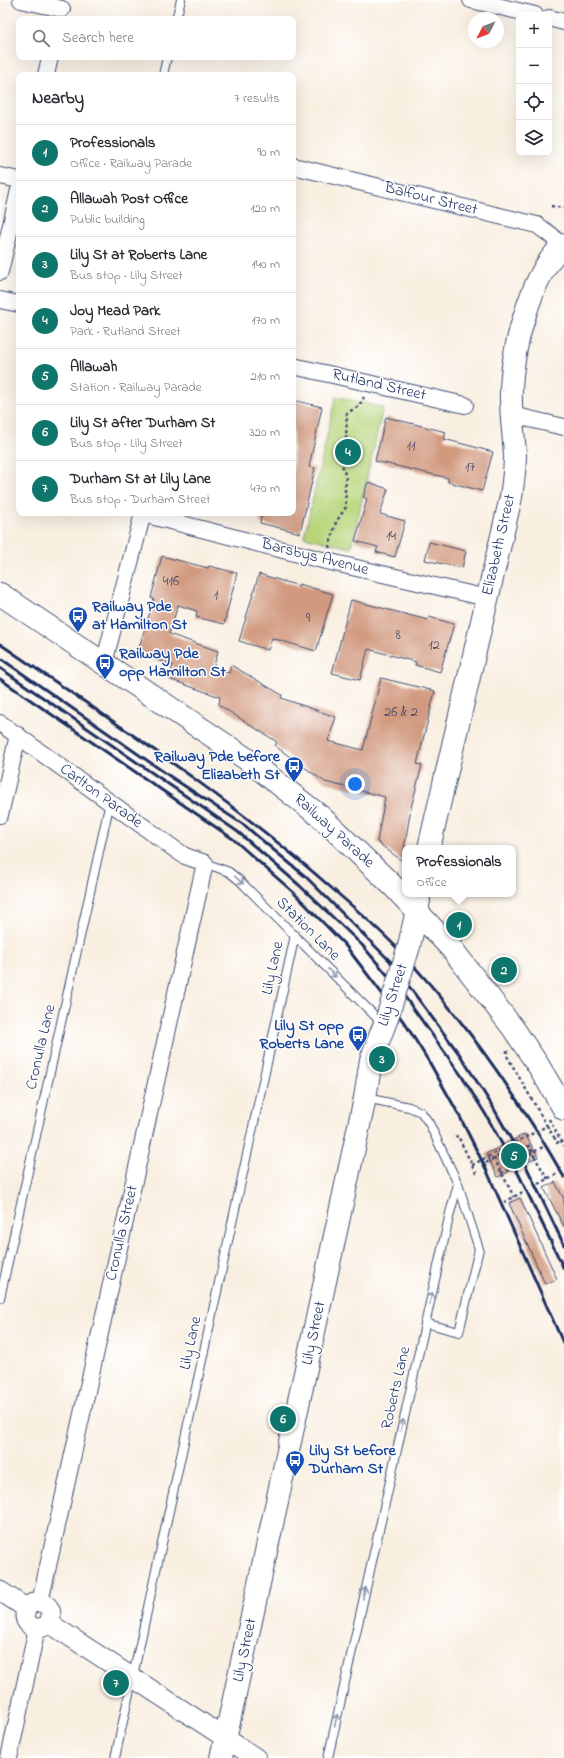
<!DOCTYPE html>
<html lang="en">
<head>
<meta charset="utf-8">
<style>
  :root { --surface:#fff; --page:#f2f2f3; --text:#2b2b33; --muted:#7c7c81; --line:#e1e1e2; --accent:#0f766e }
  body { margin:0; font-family:"Indie Flower",sans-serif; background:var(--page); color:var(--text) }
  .controls { position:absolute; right:12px; top:12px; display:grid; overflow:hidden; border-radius:8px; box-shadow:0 4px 16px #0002 }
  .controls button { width:36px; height:36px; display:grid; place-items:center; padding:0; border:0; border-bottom:1px solid var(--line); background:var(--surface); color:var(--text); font:20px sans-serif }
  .compass { position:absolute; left:468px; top:12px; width:36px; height:36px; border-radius:50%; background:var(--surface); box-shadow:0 4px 16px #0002; rotate:228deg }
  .you { position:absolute; left:355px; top:784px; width:14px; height:14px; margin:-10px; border:3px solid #fff; border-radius:50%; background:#1a73e8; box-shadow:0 0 0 6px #1a73e833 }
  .badge { display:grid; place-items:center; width:26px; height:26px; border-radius:50%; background:var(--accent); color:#fff; font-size:13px; font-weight:700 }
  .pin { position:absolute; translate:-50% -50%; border:2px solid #fff; box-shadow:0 1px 4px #0006 }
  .popup { position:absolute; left:402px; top:845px; width:114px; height:52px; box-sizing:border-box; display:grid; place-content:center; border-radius:8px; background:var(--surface); filter:drop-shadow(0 1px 3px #0005); font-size:13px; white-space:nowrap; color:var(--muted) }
  .popup b { font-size:15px; color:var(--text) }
  .popup::after { content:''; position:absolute; left:50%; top:100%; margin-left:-8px; border:8px solid transparent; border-top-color:var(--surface) }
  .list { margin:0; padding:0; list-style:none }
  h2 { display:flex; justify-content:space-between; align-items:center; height:52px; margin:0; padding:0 16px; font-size:17px }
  h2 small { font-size:13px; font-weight:400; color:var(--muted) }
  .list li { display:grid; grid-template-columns:26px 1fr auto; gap:12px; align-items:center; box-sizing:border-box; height:56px; padding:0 16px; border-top:1px solid var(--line) }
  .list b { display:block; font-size:15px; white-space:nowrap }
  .list p { margin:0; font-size:13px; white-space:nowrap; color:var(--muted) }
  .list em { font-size:13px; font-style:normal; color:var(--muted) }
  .icon { flex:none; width:22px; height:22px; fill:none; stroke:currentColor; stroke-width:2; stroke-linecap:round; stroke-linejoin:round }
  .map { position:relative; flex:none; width:564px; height:1758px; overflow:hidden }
  .search { position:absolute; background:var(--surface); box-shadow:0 4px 16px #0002; left:16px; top:16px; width:280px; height:44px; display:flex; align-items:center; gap:10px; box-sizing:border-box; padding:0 14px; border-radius:8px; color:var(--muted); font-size:15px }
  .panel { position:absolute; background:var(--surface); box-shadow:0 4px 16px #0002; left:16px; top:72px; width:280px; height:444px; border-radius:8px }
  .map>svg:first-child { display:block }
  .green { fill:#b8d57b; stroke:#6a826c }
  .building { fill:#d19a7f }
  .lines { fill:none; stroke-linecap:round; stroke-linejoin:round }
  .service-casing { stroke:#3c4c72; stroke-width:10 }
  .minor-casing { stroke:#3c4c72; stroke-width:18 }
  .tertiary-casing { stroke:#3c4c72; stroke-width:21 }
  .secondary-casing { stroke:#3c4c72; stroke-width:24 }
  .path { stroke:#3c4c72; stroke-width:2.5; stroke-dasharray:3 3; stroke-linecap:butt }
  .service { stroke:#fff; stroke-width:8 }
  .minor { stroke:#fff; stroke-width:16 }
  .tertiary { stroke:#fff; stroke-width:19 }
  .secondary { stroke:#fff; stroke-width:22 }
  .rail { stroke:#1b2f5e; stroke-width:3 }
  .secondary-bridge-casing { stroke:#3c4c72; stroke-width:24; stroke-linecap:butt }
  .path-bridge { stroke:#3c4c72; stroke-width:2.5; stroke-dasharray:3 3; stroke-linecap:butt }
  .secondary-bridge { stroke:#fff; stroke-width:22 }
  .oneway { stroke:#8d97ae }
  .labels { text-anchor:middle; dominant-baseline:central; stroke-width:3; stroke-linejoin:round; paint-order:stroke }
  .number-label { font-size:14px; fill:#484a66 }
  .street-label { font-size:16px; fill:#1b2f5e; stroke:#fff }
  .transit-label { font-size:16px; font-weight:bold; fill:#164399; stroke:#fff; text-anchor:start }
</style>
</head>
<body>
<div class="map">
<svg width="564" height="1758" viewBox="0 0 564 1758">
  <rect width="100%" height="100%" fill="#fff"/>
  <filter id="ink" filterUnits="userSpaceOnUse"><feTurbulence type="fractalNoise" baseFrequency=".025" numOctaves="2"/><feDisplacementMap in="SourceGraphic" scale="8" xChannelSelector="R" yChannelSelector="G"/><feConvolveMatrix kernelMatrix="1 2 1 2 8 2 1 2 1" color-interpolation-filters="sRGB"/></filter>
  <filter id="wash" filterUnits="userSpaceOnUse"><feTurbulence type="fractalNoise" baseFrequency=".012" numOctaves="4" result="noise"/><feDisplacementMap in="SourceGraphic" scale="16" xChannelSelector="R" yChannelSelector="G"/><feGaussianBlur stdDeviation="0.9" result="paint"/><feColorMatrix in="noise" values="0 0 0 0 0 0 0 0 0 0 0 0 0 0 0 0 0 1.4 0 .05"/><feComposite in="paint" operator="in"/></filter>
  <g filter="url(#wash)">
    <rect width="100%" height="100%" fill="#f9efe1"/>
    <polygon class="green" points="336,396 383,408 351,548 304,537"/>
    <g id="blocks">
      <g class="building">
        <polygon points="293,400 322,407 309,467 315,468 300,533 260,523 262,513 293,513"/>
        <polygon points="386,417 446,432 444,439 493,452 482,491 448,482 448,478 375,461"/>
        <polygon points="368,482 388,489 380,514 405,521 395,557 376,552 378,547 355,541 367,499 363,497"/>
        <polygon points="429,542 466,551 462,568 425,560"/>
        <polygon points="162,556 208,568 209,566 237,573 224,624 196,617 197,611 178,605 169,634 218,651 213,669 229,673 231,665 282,695 281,698 336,717 328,741 363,750 381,678 435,691 417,764 422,765 411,808 402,861 377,842 385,797 325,782 275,746 277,742 219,705 220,697 169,679 173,665 137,654 154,599 151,598"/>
        <polygon points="259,574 299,586 299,584 333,594 316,651 272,638 268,650 239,641"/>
        <polygon points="351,600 428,620 429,617 454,624 440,672 415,665 416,662 368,649 360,680 332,673"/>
        <polygon points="525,1134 538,1157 498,1177 486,1154"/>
        <polygon points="555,1182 564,1199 564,1227 544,1188"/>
        <polygon points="520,1198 557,1279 545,1284 509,1203"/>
      </g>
    </g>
  </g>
  <g filter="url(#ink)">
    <use href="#blocks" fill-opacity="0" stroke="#3c4c72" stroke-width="1"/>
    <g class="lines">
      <g class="service-casing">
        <g id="service">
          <polyline points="176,19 181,0"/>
          <polyline points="163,75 167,57"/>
          <polyline points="205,863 229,872 239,880 382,1023"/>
          <polyline points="366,1098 409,1107 421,1112 429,1123 458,1184 479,1249 459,1332 425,1323"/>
          <polyline points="0,1298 110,802"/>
          <polyline points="115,1758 295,935"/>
          <polyline points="328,1758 450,1213 458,1184"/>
        </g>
      </g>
      <g class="minor-casing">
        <g id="minor">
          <polyline points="21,0 62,9"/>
          <polyline points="471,0 535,15"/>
          <polyline points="549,18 564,22"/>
          <polyline points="46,75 50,57"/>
          <polyline points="293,166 537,225 552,236 561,247"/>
          <polyline points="0,176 19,180"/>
          <polyline points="0,272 19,190"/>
          <polyline points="0,300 19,304"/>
          <polyline points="293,366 465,405"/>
          <polyline points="512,415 564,427"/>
          <polyline points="143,514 326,561 487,598"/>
          <polyline points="104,663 143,513"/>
          <polyline points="0,723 176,850 185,856 205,863 40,1602"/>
          <polyline points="0,815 18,735"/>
          <polyline points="9,1758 37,1628"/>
        </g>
      </g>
      <g class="tertiary-casing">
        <g id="tertiary">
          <polyline points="0,1591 26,1608"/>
          <circle cx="38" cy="1615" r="13"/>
          <polyline points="49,1623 256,1758"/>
        </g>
      </g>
      <g class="secondary-casing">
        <g id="secondary">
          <polyline points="0,594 248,760 321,817 393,886 452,949 513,1028 538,1065 564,1109"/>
          <path d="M429 848 511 497C513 483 515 469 515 455 514 434 510 412 511 391 512 351 531 271 564 245"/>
          <polyline points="409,946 419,901"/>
          <polyline points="221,1758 365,1098 371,1060 387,1018"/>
        </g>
      </g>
      <g class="path">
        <polyline points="551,206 564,208"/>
        <polyline points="329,548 336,522 346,507 345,490 346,478 341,461 346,438 347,413 359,406 364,397"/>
        <polyline points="507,1050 507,1056 547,1126"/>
        <polyline points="549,1119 564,1146"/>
        <polyline points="455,1137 458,1136 476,1173 473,1175"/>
        <polyline points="554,1137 557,1143 561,1140"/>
        <polyline points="528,1145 533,1152"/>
        <polyline points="534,1156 548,1179"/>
        <polyline points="524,1157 543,1147"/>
        <polyline points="494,1158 514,1197"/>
        <polyline points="486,1163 504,1153"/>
        <polyline points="538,1184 558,1173"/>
        <polyline points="504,1202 523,1192"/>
      </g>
      <use href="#service" class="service"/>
      <use href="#minor" class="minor"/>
      <use href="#tertiary" class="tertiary"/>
      <use href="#secondary" class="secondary"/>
      <g class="rail">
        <path d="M0 644C115 723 232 799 336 892 357 910 378 928 397 948 463 1017 517 1095 564 1177"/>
        <polyline points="0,658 171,777 244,825 306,877 390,961 460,1055 493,1107 526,1166 564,1245"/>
        <polyline points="0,668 238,832 299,885 362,945 400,990 461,1075 486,1115 519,1175 564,1269"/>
        <polyline points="0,679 233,839 293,892 345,945 406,1025 431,1065 459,1115 486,1169 564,1345"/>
      </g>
      <g class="secondary-bridge-casing">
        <polyline id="secondary-bridge" points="387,1018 409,946"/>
      </g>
      <g class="path-bridge">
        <polyline points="499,1151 509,1169"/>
        <polyline points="472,1165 547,1126 554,1137"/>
        <polyline points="501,1173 534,1156 528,1145"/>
      </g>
      <use href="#secondary-bridge" class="secondary-bridge"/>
    </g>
    <defs><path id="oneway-shaft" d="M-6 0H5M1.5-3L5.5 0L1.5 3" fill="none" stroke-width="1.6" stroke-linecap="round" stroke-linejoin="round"/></defs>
    <g class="oneway">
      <use href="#oneway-shaft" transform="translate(239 880) rotate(41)"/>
      <use href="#oneway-shaft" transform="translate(332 973) rotate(45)"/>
      <use href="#oneway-shaft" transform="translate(431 1298) rotate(-77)"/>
      <use href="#oneway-shaft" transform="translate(402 1425) rotate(-77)"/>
      <use href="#oneway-shaft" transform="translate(364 1593) rotate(-78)"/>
      <use href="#oneway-shaft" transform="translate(336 1720) rotate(-78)"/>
    </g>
  </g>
  <defs>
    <g id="bus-pin" transform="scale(1)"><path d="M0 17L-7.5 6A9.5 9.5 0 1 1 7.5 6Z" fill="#1a4fb4" stroke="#fff"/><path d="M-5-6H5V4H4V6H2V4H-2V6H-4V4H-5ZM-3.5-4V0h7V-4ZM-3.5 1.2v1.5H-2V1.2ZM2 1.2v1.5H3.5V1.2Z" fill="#fff"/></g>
  </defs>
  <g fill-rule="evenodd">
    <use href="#bus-pin" x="78" y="616"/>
    <use href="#bus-pin" x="105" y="663"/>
    <use href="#bus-pin" x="294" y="766"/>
    <use href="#bus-pin" x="358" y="1035"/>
    <use href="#bus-pin" x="295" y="1460"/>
  </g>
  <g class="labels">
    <g class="number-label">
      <text x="411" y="446">11</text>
      <text x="470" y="467">17</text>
      <text x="391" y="536">14</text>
      <text x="171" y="581">416</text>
      <text x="216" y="595">1</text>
      <text x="308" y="618">9</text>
      <text x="398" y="635">8</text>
      <text x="434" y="645">12</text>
      <text x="401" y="712">26 &amp; 2</text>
    </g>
    <g class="street-label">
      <text transform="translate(431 199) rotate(14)">Balfour Street</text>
      <text transform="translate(379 385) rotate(13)">Rutland Street</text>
      <text transform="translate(499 545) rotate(-77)">Elizabeth Street</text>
      <text transform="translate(315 557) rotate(14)">Barsbys Avenue</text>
      <text transform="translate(101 796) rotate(36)">Carlton Parade</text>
      <text transform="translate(334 831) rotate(42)">Railway Parade</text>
      <text transform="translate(308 929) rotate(45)">Station Lane</text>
      <text transform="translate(273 968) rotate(-78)">Lily Lane</text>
      <text transform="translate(393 995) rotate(-72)">Lily Street</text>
      <text transform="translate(41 1047) rotate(-77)">Cronulla Lane</text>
      <text transform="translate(122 1233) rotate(-77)">Cronulla Street</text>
      <text transform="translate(314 1333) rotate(-78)">Lily Street</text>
      <text transform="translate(191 1343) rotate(-78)">Lily Lane</text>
      <text transform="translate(396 1388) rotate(-77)">Roberts Lane</text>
      <text transform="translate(245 1650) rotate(-78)">Lily Street</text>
    </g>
    <g class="transit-label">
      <text x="92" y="607">Railway Pde<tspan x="92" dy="18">at Hamilton St</tspan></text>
      <text x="119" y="654">Railway Pde<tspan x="119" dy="18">opp Hamilton St</tspan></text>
      <text x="280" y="757" text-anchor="end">Railway Pde before<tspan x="280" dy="18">Elizabeth St</tspan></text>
      <text x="344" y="1026" text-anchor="end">Lily St opp<tspan x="344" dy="18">Roberts Lane</tspan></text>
      <text x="309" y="1451">Lily St before<tspan x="309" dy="18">Durham St</tspan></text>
    </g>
  </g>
</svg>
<div class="controls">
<button>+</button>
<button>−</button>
<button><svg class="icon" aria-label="locate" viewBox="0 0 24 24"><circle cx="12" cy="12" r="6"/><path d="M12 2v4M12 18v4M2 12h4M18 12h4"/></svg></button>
<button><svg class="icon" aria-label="layers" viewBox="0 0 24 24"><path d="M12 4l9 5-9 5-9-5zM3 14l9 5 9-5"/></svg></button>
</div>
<svg class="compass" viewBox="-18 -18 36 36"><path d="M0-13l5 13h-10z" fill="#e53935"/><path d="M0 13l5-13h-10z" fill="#7c7c81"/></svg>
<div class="you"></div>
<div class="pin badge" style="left:459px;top:925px">1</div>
<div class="popup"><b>Professionals</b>Office</div>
<div class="pin badge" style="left:504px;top:970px">2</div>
<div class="pin badge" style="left:382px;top:1059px">3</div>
<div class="pin badge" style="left:348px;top:452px">4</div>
<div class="pin badge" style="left:514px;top:1156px">5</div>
<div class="pin badge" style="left:283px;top:1419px">6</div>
<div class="pin badge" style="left:116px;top:1683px">7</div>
<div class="search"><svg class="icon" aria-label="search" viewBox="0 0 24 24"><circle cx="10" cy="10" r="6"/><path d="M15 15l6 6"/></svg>Search here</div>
<section class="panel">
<h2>Nearby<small>7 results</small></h2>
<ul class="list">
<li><span class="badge">1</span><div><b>Professionals</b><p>Office · Railway Parade</p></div><em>90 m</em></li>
<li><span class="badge">2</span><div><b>Allawah Post Office</b><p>Public building</p></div><em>120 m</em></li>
<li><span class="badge">3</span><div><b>Lily St at Roberts Lane</b><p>Bus stop · Lily Street</p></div><em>140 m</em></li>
<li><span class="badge">4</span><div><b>Joy Mead Park</b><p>Park · Rutland Street</p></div><em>170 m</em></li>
<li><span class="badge">5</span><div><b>Allawah</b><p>Station · Railway Parade</p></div><em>210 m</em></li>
<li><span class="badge">6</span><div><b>Lily St after Durham St</b><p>Bus stop · Lily Street</p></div><em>320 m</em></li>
<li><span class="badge">7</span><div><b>Durham St at Lily Lane</b><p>Bus stop · Durham Street</p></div><em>470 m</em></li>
</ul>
</section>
</div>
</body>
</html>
